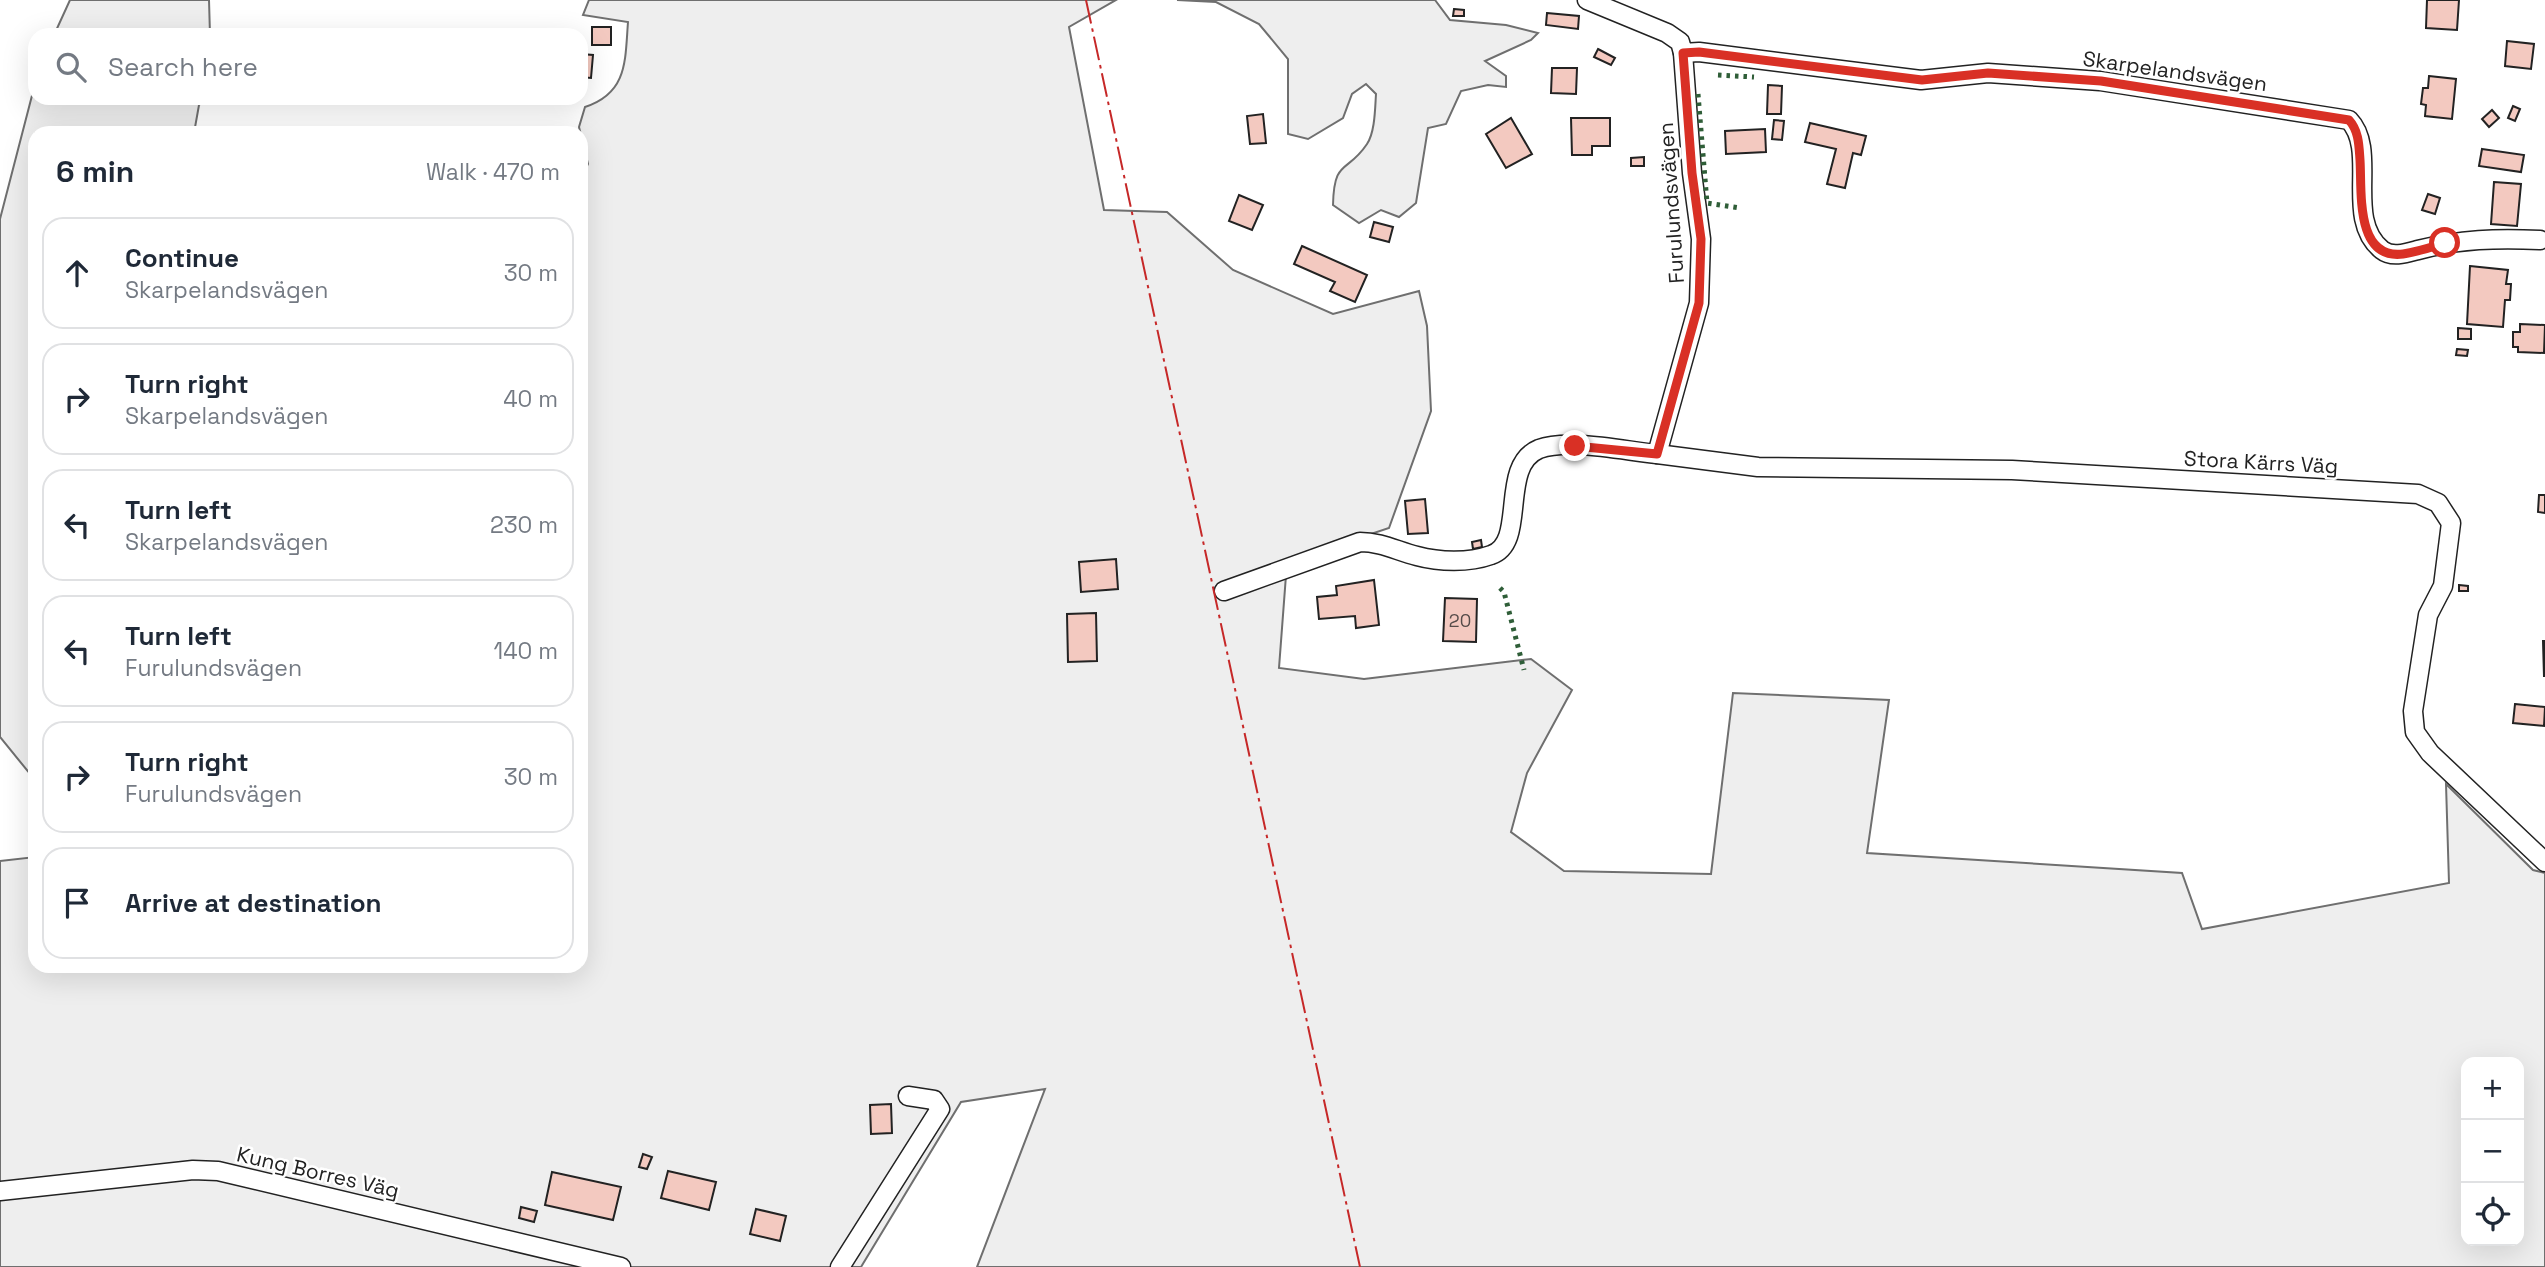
<!DOCTYPE html>
<html lang="en">
<head>
<meta charset="utf-8">
<style>
  :root { --surface:#fff; --page:#f6f6f7; --text:#1f2937; --muted:#747a83; --line:#e0e1e3 }
  body { margin:0; font-family:"Space Grotesk",sans-serif; background:var(--page); color:var(--text) }
  .controls { position:absolute; right:21px; bottom:21px; display:grid; overflow:hidden; border-radius:14px; box-shadow:0 7px 28px #0002 }
  .controls button { width:63px; height:63px; display:grid; place-items:center; padding:0; border:0; border-bottom:2px solid var(--line); background:var(--surface); color:var(--text); font:35px sans-serif }
  .stop { position:absolute; width:21px; height:21px; margin:-16px; border:5px solid #d93025; border-radius:50%; background:#fff }
  .stop.end { background:#d93025; border-color:#fff; box-shadow:0 2px 7px #0008 }
  .list { margin:0; padding:0; list-style:none }
  h2 { display:flex; justify-content:space-between; align-items:center; height:91px; margin:0; padding:0 28px; font-size:30px }
  h2 small { font-size:23px; font-weight:400; color:var(--muted) }
  .list li { display:grid; grid-template-columns:46px 1fr auto; gap:21px; align-items:center; box-sizing:border-box; height:112px; margin:0 14px 14px; padding:0 14px; border:2px solid var(--line); border-radius:21px }
  .list b { display:block; font-size:26px; white-space:nowrap }
  .list p { margin:0; font-size:23px; white-space:nowrap; color:var(--muted) }
  .list em { font-size:23px; font-style:normal; color:var(--muted) }
  .icon { flex:none; width:38px; height:38px; fill:none; stroke:currentColor; stroke-width:2; stroke-linecap:round; stroke-linejoin:round }
  .map { position:relative; flex:none; width:2545px; height:1267px; overflow:hidden }
  .search { position:absolute; background:var(--surface); box-shadow:0 7px 28px #0002; left:28px; top:28px; width:560px; height:77px; display:flex; align-items:center; gap:18px; box-sizing:border-box; padding:0 24px; border-radius:21px; color:var(--muted); font-size:26px }
  .panel { position:absolute; background:var(--surface); box-shadow:0 7px 28px #0002; left:28px; top:126px; width:560px; height:847px; border-radius:21px }
  .map>svg:first-child { display:block }
  .green { fill:#eee; stroke:#6f6f6f; stroke-width:2; fill-rule:evenodd }
  .building { fill:#f3c9c0; stroke:#222; stroke-width:2 }
  .lines { fill:none; stroke-linecap:round; stroke-linejoin:round }
  .street-casing { stroke:#222; stroke-width:21 }
  .street { stroke:#fff; stroke-width:18 }
  .hedge { stroke:#2f5e38; stroke-width:5; stroke-dasharray:3.5 5; stroke-linecap:butt }
  .power { stroke:#c62828; stroke-width:2; stroke-dasharray:24 5 3.5 5; stroke-linecap:butt }
  .route { stroke:#d93025; stroke-width:9 }
  .labels { text-anchor:middle; dominant-baseline:central; stroke-width:5; stroke-linejoin:round; paint-order:stroke }
  .number-label { font-size:18px; fill:#564c4a }
  .street-label { font-size:21px; fill:#222; stroke:#fff }
</style>
</head>
<body>
<div class="map">
<svg width="2545" height="1267" viewBox="0 0 2545 1267">
  <rect width="100%" height="100%" fill="#fff"/>
  <g class="green">
    <polygon points="70,0 209,0 210,35 54,35"/>
    <path d="M589 0H1116L1069 27 1104 210 1167 212 1233 270 1333 314 1419 291 1427 326 1431 411 1389 528 1287 562 1279 668 1364 679 1531 659 1572 690 1527 773 1511 832 1564 871 1711 874 1733 693 1889 700 1867 853 2182 873 2202 929 2449 883 2446 784 2533 870 2545 873V1267H977L1045 1089 961 1102 861 1267H0V861L35 857V966H581V178L588 164 579 127 585 107C628 93 625 60 628 22L583 15ZM2466 1062H2519V1241H2466Z"/>
    <path d="M1177 0H1435L1450 20 1506 25 1538 33 1531 40 1485 61 1506 76V87L1488 85 1461 91 1446 124 1428 128 1416 203 1399 217 1381 210 1359 223 1333 205C1334 158 1347 174 1367 144 1375 132 1375 109 1376 94L1366 84 1352 94 1343 118 1308 139 1288 134V59L1259 24 1216 2Z"/>
    <polygon points="35,84 35,98 206,98 199,105 194,133 35,133 35,780 0,737 0,219"/>
  </g>
  <g class="building">
    <polygon points="2427,0 2459,0 2457,30 2426,28"/>
    <polygon points="1454,9 1464,10 1464,16 1453,16"/>
    <polygon points="1547,13 1579,16 1578,29 1546,25"/>
    <rect x="592" y="27" width="19" height="18"/>
    <polygon points="2507,41 2534,44 2531,69 2505,66"/>
    <polygon points="1598,49 1615,58 1611,65 1594,57"/>
    <polygon points="581,54 593,55 591,78 581,77"/>
    <polygon points="1552,68 1577,68 1576,94 1551,93"/>
    <polygon points="2429,76 2456,79 2452,119 2425,116 2426,105 2421,104 2423,88 2428,88"/>
    <polygon points="1768,85 1782,86 1781,114 1767,114"/>
    <polygon points="2513,106 2520,109 2515,121 2508,118"/>
    <polygon points="2492,110 2499,118 2489,127 2482,119"/>
    <polygon points="1263,114 1266,143 1250,144 1247,116"/>
    <polygon points="1511,118 1532,154 1506,168 1486,134"/>
    <polygon points="1571,118 1610,118 1610,146 1592,146 1592,155 1572,155"/>
    <polygon points="1774,120 1784,121 1782,140 1772,139"/>
    <polygon points="1810,123 1866,136 1861,155 1853,153 1845,188 1827,184 1836,149 1805,142"/>
    <polygon points="1765,129 1766,152 1726,154 1725,131"/>
    <polygon points="2482,149 2524,155 2521,172 2479,166"/>
    <polygon points="1644,157 1644,166 1631,166 1631,158"/>
    <polygon points="1674,160 1674,168 1665,168 1665,161"/>
    <polygon points="2494,182 2521,184 2517,226 2491,224"/>
    <polygon points="2428,194 2440,198 2435,214 2422,210"/>
    <polygon points="1239,195 1263,205 1252,230 1229,221"/>
    <polygon points="1374,222 1393,227 1389,242 1370,237"/>
    <polygon points="1302,246 1367,275 1355,302 1330,291 1335,282 1294,264"/>
    <polygon points="2470,266 2508,270 2506,284 2511,284 2510,300 2505,300 2503,327 2467,324"/>
    <polygon points="2520,324 2545,325 2544,353 2518,352 2518,347 2513,347 2513,332 2520,332"/>
    <polygon points="2458,328 2471,329 2471,339 2458,339"/>
    <polygon points="2457,349 2468,350 2467,356 2456,355"/>
    <polygon points="2539,495 2545,495 2545,513 2538,512"/>
    <polygon points="1425,499 1428,533 1408,534 1405,501"/>
    <polygon points="1481,540 1482,547 1473,549 1472,542"/>
    <polygon points="1116,559 1118,589 1081,592 1079,562"/>
    <polygon points="1374,580 1379,625 1356,628 1355,616 1319,619 1317,597 1337,595 1336,586"/>
    <polygon points="2459,585 2468,586 2468,591 2459,591"/>
    <polygon points="1445,598 1477,599 1476,642 1443,641"/>
    <polygon points="1096,613 1097,661 1068,662 1067,614"/>
    <polygon points="2543,641 2545,641 2545,676 2544,676"/>
    <polygon points="2515,704 2545,707 2544,726 2513,723"/>
    <polygon points="891,1104 892,1133 871,1134 870,1105"/>
    <polygon points="643,1154 652,1157 647,1169 639,1167"/>
    <polygon points="668,1171 716,1182 709,1210 661,1198"/>
    <polygon points="552,1172 621,1187 613,1220 545,1205"/>
    <polygon points="521,1207 537,1211 534,1222 519,1218"/>
    <polygon points="756,1209 786,1216 780,1241 750,1234"/>
  </g>
  <g class="lines">
    <g class="street-casing">
      <g id="street">
        <path d="M1587 0 1667 33 1680 42 1683 53 1699 52 1921 80 1988 73 2100 81 2349 120C2379 151 2343 219 2382 250 2392 258 2407 253 2418 250 2460 239 2497 238 2540 240"/>
        <polyline points="1657,454 1758,467 2012,470 2418,494 2438,503 2451,523 2443,586 2428,615 2413,711 2415,732 2430,753 2545,862"/>
        <path d="M1224 591 1360 542C1381 542 1397 551 1417 556 1439 562 1469 563 1491 555 1528 543 1498 466 1539 449 1568 438 1625 451 1657 454L1699 303 1701 239 1692 173 1683 53"/>
        <polyline points="0,1191 193,1170 218,1171 621,1267"/>
        <polyline points="840,1267 940,1109 934,1100 908,1096"/>
      </g>
    </g>
    <use href="#street" class="street"/>
    <g class="hedge">
      <polyline points="1718,75 1754,77"/>
      <polyline points="1698,94 1707,203 1740,208"/>
      <polyline points="1500,588 1504,592 1524,670"/>
    </g>
    <polyline class="power" points="1086,0 1360,1267"/>
  </g>
  <g class="lines">
    <path class="route" d="M1575 446 1657 454 1699 303 1701 239 1692 173 1683 53 1699 52 1922 80 1988 73 2101 81 2349 120C2359 131 2359 146 2360 160 2362 191 2355 260 2403 254 2417 252 2432 247 2445 243"/>
  </g>
  <g class="labels">
    <g class="number-label">
      <text x="1460" y="620">20</text>
    </g>
    <g class="street-label">
      <text transform="translate(2175 71) rotate(8)">Skarpelandsvägen</text>
      <text transform="translate(1671 203) rotate(-94)">Furulundsvägen</text>
      <text transform="translate(2261 462) rotate(3)">Stora Kärrs Väg</text>
      <text transform="translate(318 1172) rotate(13)">Kung Borres Väg</text>
    </g>
  </g>
</svg>
<div class="controls">
<button>+</button>
<button>−</button>
<button><svg class="icon" aria-label="locate" viewBox="0 0 24 24"><circle cx="12" cy="12" r="6"/><path d="M12 2v4M12 18v4M2 12h4M18 12h4"/></svg></button>
</div>
<div class="stop" style="left:2445px;top:243px"></div>
<div class="stop end" style="left:1575px;top:446px"></div>
<div class="search"><svg class="icon" aria-label="search" viewBox="0 0 24 24"><circle cx="10" cy="10" r="6"/><path d="M15 15l6 6"/></svg>Search here</div>
<section class="panel">
<h2>6 min<small>Walk · 470 m</small></h2>
<ul class="list">
<li><svg class="icon" aria-label="ahead" viewBox="0 0 24 24"><path d="M12 20V5M6 11l6-6 6 6"/></svg><div><b>Continue</b><p>Skarpelandsvägen</p></div><em>30 m</em></li>
<li><svg class="icon" aria-label="right" viewBox="0 0 24 24"><path d="M7 20v-9h11M14 6l5 5-5 5"/></svg><div><b>Turn right</b><p>Skarpelandsvägen</p></div><em>40 m</em></li>
<li><svg class="icon" aria-label="left" viewBox="0 0 24 24"><path d="M17 20v-9H6M10 6l-5 5 5 5"/></svg><div><b>Turn left</b><p>Skarpelandsvägen</p></div><em>230 m</em></li>
<li><svg class="icon" aria-label="left" viewBox="0 0 24 24"><path d="M17 20v-9H6M10 6l-5 5 5 5"/></svg><div><b>Turn left</b><p>Furulundsvägen</p></div><em>140 m</em></li>
<li><svg class="icon" aria-label="right" viewBox="0 0 24 24"><path d="M7 20v-9h11M14 6l5 5-5 5"/></svg><div><b>Turn right</b><p>Furulundsvägen</p></div><em>30 m</em></li>
<li><svg class="icon" aria-label="arrive" viewBox="0 0 24 24"><path d="M6 21V4h12l-3 4 3 4H6"/></svg><div><b>Arrive at destination</b></div></li>
</ul>
</section>
</div>
</body>
</html>
